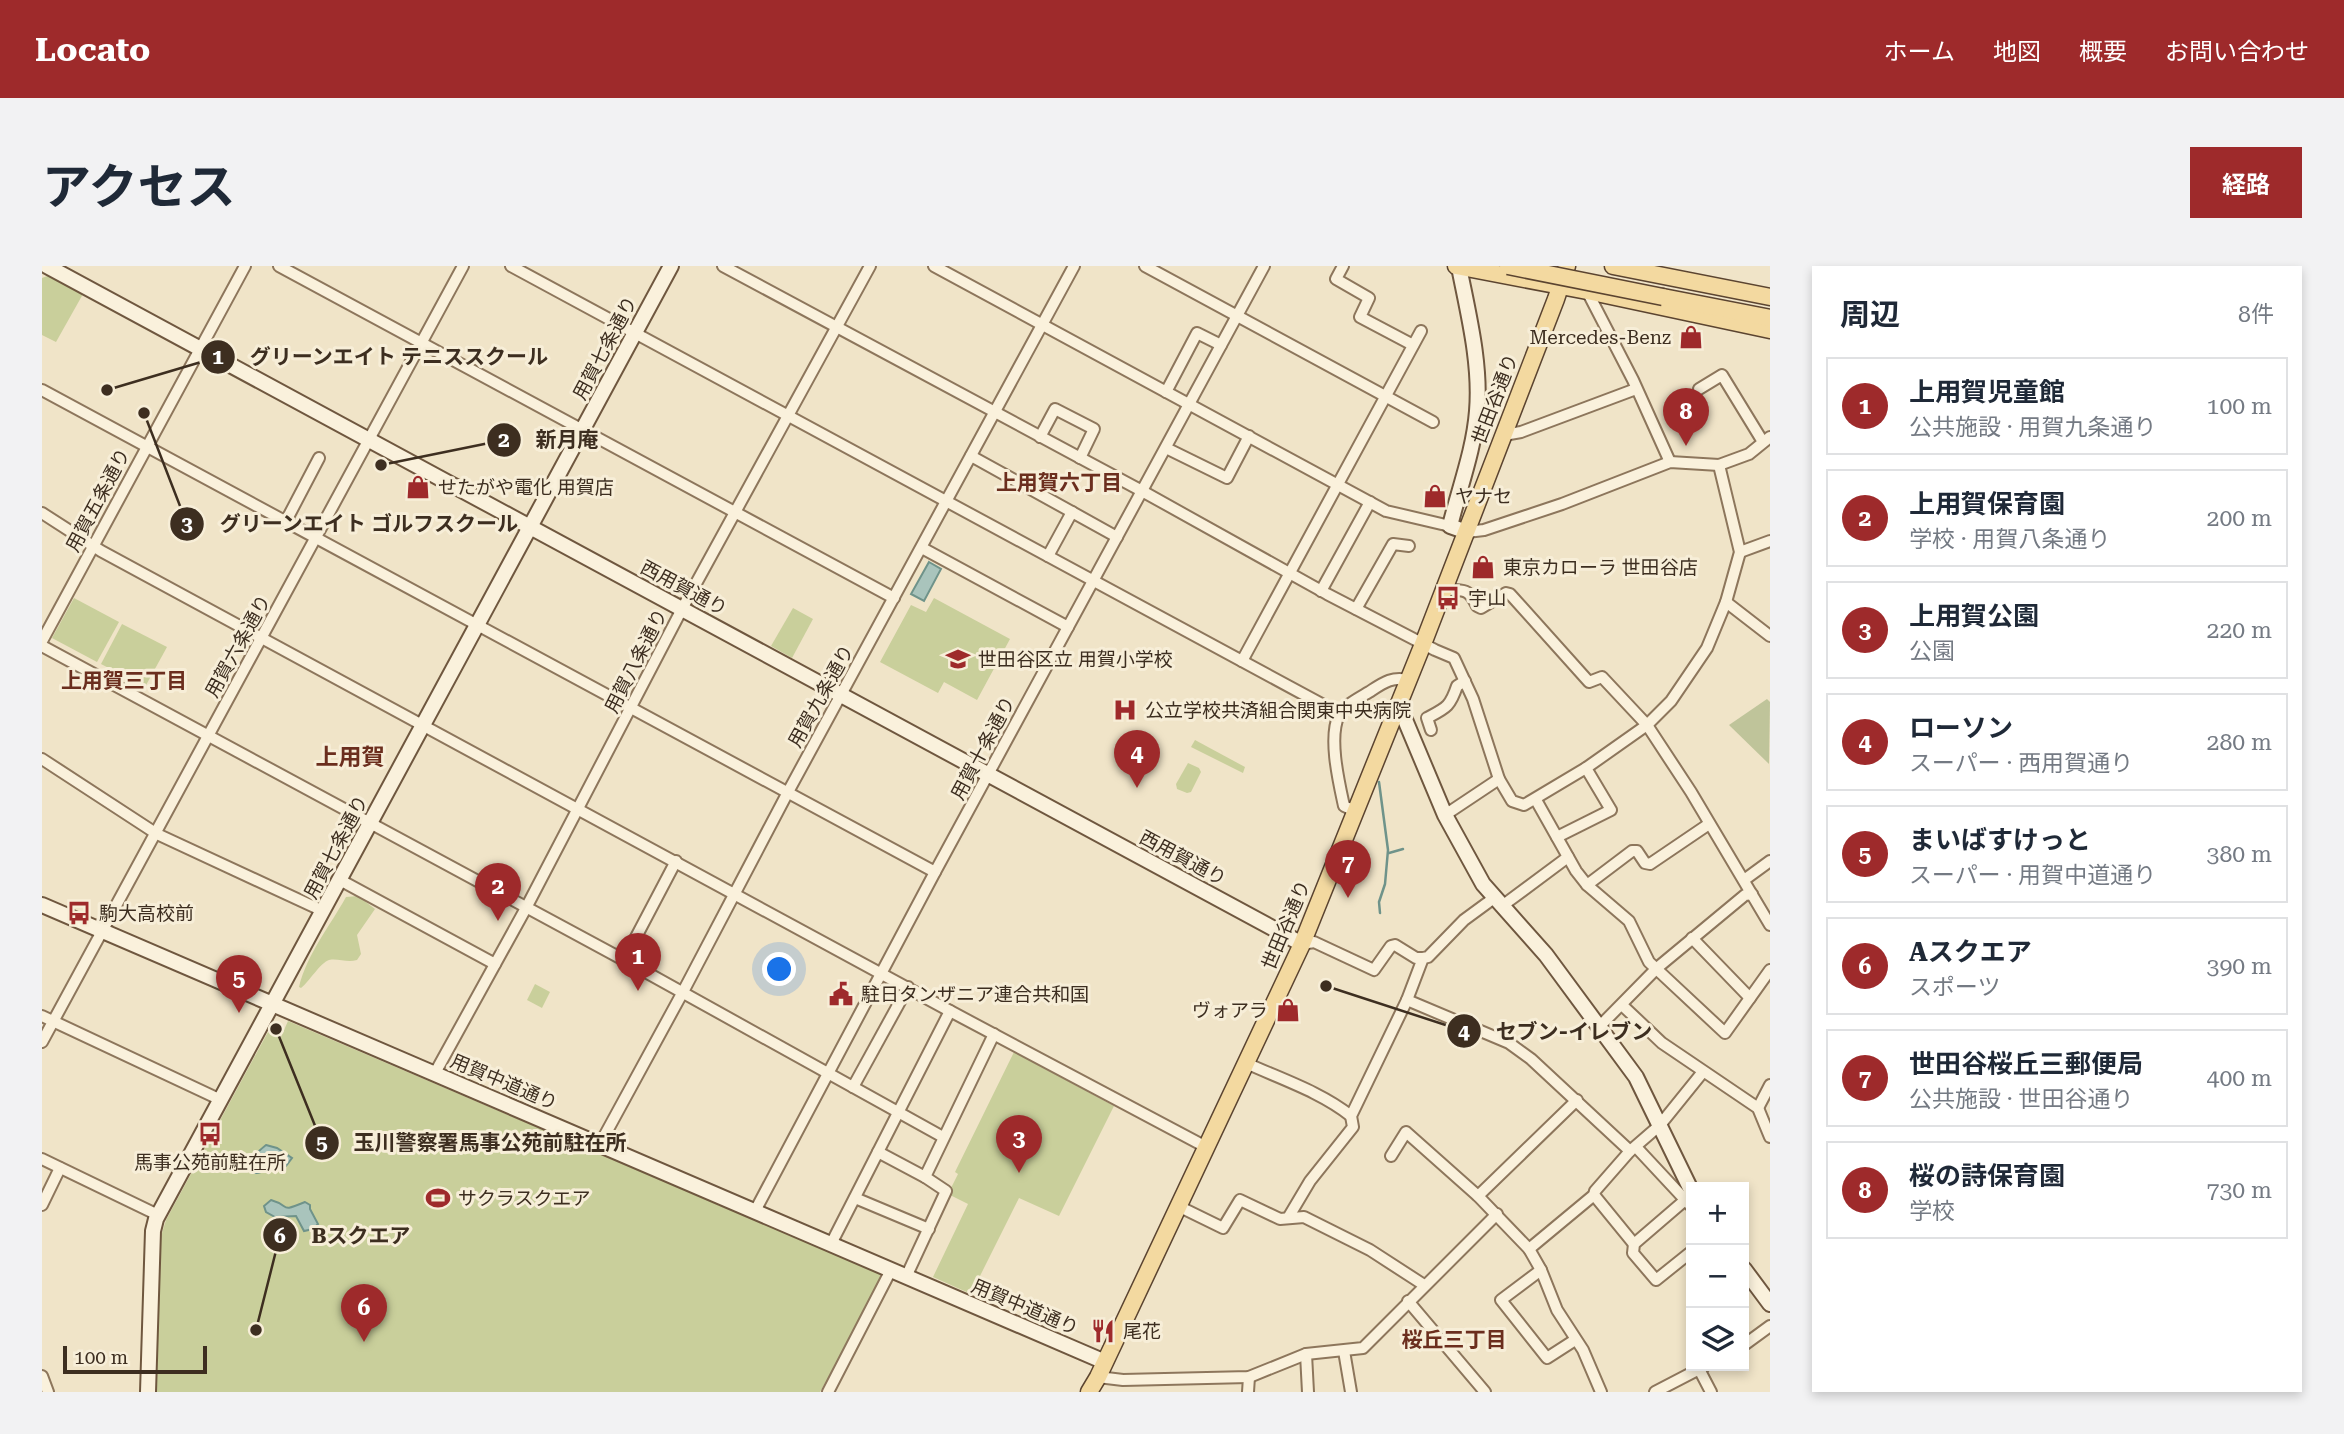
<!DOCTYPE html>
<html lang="ja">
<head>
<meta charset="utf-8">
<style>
  :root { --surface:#fff; --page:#f2f2f3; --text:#1f2937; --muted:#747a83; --line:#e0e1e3; --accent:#9e2a2b }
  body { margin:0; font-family:"Roboto Serif","Noto Sans JP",serif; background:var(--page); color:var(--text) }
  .controls { position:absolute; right:21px; bottom:21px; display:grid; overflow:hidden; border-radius:0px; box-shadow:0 4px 10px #0003 }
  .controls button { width:63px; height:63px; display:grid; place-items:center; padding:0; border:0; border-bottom:2px solid var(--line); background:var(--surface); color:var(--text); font:35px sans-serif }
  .scale { position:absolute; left:21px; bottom:18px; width:144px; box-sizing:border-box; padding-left:7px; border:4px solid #3d2e20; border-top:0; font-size:19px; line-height:24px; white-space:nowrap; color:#3d2e20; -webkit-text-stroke:5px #f7eed8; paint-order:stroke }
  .you { position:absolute; left:738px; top:704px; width:24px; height:24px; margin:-18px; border:5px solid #fff; border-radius:50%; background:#1a73e8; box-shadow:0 0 0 10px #1a73e833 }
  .badge { display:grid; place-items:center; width:46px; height:46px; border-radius:50%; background:var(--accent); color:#fff; font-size:23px; font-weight:700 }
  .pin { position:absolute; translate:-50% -58px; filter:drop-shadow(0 2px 4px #0008) }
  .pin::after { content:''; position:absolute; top:37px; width:24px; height:21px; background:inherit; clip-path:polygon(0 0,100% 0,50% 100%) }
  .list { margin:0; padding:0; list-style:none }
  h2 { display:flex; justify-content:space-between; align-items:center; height:91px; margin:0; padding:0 28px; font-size:30px }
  h2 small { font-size:23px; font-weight:400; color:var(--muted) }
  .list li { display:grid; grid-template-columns:46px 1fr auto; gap:21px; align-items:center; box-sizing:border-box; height:98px; margin:0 14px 14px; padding:0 14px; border:2px solid var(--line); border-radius:0px }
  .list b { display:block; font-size:26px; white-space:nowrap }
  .list p { margin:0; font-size:23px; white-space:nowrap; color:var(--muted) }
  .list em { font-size:23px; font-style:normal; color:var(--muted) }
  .icon { flex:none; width:38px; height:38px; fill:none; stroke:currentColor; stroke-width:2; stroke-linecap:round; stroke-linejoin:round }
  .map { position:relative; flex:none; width:1728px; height:1126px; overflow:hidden; border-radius:0px }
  header { display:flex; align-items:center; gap:42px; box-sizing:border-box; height:98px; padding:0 35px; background:var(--accent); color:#fff }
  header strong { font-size:33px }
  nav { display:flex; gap:38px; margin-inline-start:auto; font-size:24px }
  .intro { display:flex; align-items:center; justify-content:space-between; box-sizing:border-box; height:168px; padding:0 42px }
  h1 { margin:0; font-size:49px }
  .button { padding:18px 32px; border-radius:0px; background:var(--accent); color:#fff; font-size:24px; font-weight:700 }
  main { display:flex; gap:42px; padding:0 42px }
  aside { flex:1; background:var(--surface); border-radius:0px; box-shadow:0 4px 10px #0003 }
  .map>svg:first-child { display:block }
  .green { fill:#c9cf9b }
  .cemetery { fill:#bfc49a }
  .water { fill:#a9c4bc; stroke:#6f938a; stroke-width:2 }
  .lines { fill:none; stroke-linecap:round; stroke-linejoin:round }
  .stream { stroke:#6f938a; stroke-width:2.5 }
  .street-casing { stroke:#8d765c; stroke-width:14 }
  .secondary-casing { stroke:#6f573f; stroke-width:18 }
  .primary-casing { stroke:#5b4430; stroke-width:19 }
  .street { stroke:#faf1dc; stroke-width:10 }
  .secondary { stroke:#faf1dc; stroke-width:14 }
  .primary { stroke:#f3d9a0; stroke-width:16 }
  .primary-bridge-casing { stroke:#5b4430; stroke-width:19; stroke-linecap:butt }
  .primary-bridge { stroke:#f3d9a0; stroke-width:16 }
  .labels { text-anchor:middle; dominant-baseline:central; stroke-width:6; stroke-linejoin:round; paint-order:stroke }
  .poi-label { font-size:19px; fill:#3d2e20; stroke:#f7eed8; text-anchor:start }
  .street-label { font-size:19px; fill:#3d2e20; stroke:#f7eed8 }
  .neighbourhood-label { font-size:21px; font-weight:bold; fill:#6b2e1e; stroke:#f7eed8 }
  .quarter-label { font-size:23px; font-weight:bold; fill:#6b2e1e; stroke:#f7eed8 }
  .leader { fill:none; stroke:#3d2e20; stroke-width:2.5 }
  .callout-dot { fill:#3d2e20; stroke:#f7eed8; stroke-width:2.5 }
  .mark-label { font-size:21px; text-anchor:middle; font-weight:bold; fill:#fff }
  .callout-label { font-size:21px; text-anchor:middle; font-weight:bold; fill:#3d2e20; stroke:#f7eed8; stroke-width:6; stroke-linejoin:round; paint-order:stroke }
</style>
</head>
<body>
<header>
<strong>Locato</strong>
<nav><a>ホーム</a><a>地図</a><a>概要</a><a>お問い合わせ</a></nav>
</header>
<div class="intro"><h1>アクセス</h1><a class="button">経路</a></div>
<main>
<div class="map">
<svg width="1728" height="1126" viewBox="0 0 1728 1126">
  <rect width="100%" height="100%" fill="#f0e4c8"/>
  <g class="green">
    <polygon points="8,9 41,28 14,76 0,69 0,12"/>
    <polygon points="32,332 77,356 55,396 10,372"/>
    <polygon points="892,332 968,373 935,434 902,416 896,427 838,396 869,339 884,346"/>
    <polygon points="751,342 771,353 750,392 729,380"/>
    <polygon points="80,358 125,381 103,421 59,398"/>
    <polygon points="1153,474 1203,501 1201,507 1149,481"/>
    <polygon points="1146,497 1157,502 1159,506 1149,526 1145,527 1135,523 1134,518"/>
    <path d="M316 630 333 643 315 669 319 688 315 694C305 697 296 692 287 694 278 697 267 716 259 722L257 721C265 688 288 660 304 631Z"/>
    <polygon points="493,718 508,726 500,742 485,734"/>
    <polygon points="246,755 837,1007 840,1014 778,1126 114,1126 119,970 124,954 226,766 239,771"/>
    <polygon points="972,786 1072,840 1017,950 977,932 929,1028 891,1011 926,938 906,928 916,908 913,906"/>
  </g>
  <polygon class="cemetery" points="1725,433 1728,436 1727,498 1687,459"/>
  <g class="water">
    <polygon points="887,296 899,303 882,335 869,328"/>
    <path d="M224 879 235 882 250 892 244 900C225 896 217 915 207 903 209 893 216 885 224 879Z"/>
    <path d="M229 934C250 940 236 947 263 936L268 939V943L276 958 271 963 262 965 254 950 233 951 224 946 222 940Z"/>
  </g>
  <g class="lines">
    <g class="stream">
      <polyline points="1337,516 1346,584 1343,618 1337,636 1338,647"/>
      <polyline points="1347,587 1361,583"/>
    </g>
    <g class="street-casing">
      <g id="street">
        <polyline points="237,0 852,332"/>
        <polyline points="469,0 1298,448"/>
        <polyline points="681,0 1100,225 1285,328 1393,384 1412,392 1431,433 1457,513 1470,535 1482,539 1544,502 1605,459 1629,435 1665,382 1684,336 1698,286 1677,199"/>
        <polyline points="892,0 1344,245 1408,260"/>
        <polyline points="1103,0 1391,156"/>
        <polyline points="1301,0 1294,13 1327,32 1318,51 1371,79"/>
        <polyline points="1545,25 1591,114 1628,196"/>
        <polyline points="1657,123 1680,109 1721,176"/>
        <polyline points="0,124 893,606"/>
        <polyline points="1124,126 1155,67 1179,79"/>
        <polyline points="1462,169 1479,166 1594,123"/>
        <polyline points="998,171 1013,143 1052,163 1038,192"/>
        <polyline points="1124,182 1185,212 1207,170"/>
        <polyline points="929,190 1075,271"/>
        <polyline points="0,247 59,285 908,745 1164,881"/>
        <polyline points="244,255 277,192"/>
        <polyline points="1425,266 1442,264 1520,238 1628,196 1677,199 1707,188 1728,171"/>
        <polyline points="880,282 1026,361"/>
        <polyline points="1698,286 1728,275"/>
        <polyline points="1006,290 1030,246"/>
        <path d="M1402 323C1422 326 1425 320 1435 340L1439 342 1464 327 1468 328 1547 416 1560 411 1605 459 1649 526 1728 659"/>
        <polyline points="1279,325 1328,236"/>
        <polyline points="1684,336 1728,370"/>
        <polyline points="1314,343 1351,278 1367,280"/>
        <polyline points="0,375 203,0"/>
        <polyline points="0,380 582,694 901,871"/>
        <polyline points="1200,395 1379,65"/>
        <path d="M1389 464 1385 452C1404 442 1408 441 1415 420L1423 415"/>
        <polyline points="0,493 115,568 281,645"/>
        <polyline points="1494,534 1534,605 1545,619 1587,655 1607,696 1683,767 1728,704"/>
        <path d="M1313 545 1302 540C1297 517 1286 471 1297 449 1303 439 1317 432 1327 426 1341 417 1350 410 1366 414"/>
        <polyline points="1403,549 1457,513"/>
        <polyline points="1515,571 1569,544 1544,502"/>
        <polyline points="298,614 453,698"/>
        <polyline points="1702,614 1728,595"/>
        <polyline points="1545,619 1590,585 1595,585 1603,597 1608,598 1667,558"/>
        <polyline points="1460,640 1526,591"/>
        <polyline points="1650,672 1708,732"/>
        <polyline points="1260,678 1272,676 1332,704 1349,680 1353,679 1374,692 1381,692"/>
        <polyline points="582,694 634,595"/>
        <polyline points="1365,734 1467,777 1489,793 1588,885"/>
        <polyline points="1580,739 1620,777 1716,842 1728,871"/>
        <polyline points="0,750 179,834"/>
        <polyline points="1557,761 1615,702 1703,629 1710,628"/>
        <polyline points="0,776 421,0"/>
        <path d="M1204 797C1239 813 1279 826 1309 850"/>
        <polyline points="393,807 484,642 640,343 828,0"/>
        <polyline points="811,821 866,721"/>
        <polyline points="1716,842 1728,819"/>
        <polyline points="558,878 643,722 746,526 1032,0"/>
        <polyline points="1594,881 1649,940"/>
        <polyline points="836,886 883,911"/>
        <polyline points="1349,890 1364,866 1436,930 1487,983 1499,1004 1515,1044 1541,1084 1559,1126"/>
        <polyline points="0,893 116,949"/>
        <polyline points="1552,929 1592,978"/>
        <polyline points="1649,929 1592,978 1591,987 1614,1014 1649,986"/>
        <polyline points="1436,930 1535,834"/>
        <polyline points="813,932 887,963"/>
        <polyline points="0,939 18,902"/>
        <polyline points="1136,940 1181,962 1198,934 1238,953 1262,951 1328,984 1382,1019"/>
        <polyline points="713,945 893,606 1222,0"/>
        <polyline points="1246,952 1268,915 1311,861 1309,850 1365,734 1381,692 1386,691 1422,654 1452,632"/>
        <polyline points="789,978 908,745"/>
        <polyline points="1487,983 1552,929 1553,925 1588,885 1618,859 1660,807"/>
        <polyline points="1499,1004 1459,1034 1505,1092 1533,1074"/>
        <polyline points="864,1011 904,925 883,911 952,768"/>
        <polyline points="1366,1035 1443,1126"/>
        <polyline points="1702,1079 1728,1060"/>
        <polyline points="1302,1085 1309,1126"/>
        <polyline points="1264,1088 1266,1126"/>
        <polyline points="1657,1103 1669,1126"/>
        <polyline points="0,1110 6,1126"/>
        <polyline points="1056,1111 1081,1114 1207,1111 1264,1088 1321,1082 1455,948"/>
        <polyline points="786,1126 849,1004"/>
        <polyline points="1206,1126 1207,1111"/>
        <polyline points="1613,1126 1663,1100"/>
      </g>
    </g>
    <g class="secondary-casing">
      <g id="secondary">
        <polyline points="5,0 1260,678"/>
        <path d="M1417 1C1426 47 1439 97 1435 145 1432 184 1417 223 1408 260L1425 266"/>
        <polyline points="1353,444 1361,449 1403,549 1441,618 1504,689 1594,811 1649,924"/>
        <polyline points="0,639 1063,1096"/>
        <polyline points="1702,1003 1728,1038"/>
        <polyline points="106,1126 111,965 114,953 629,0"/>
      </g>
    </g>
    <g class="primary-casing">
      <g id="primary">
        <polyline points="1414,0 1545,25 1728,64"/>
        <polyline points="1571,0 1728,31"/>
        <polyline points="1621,31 1728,52"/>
        <polyline points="1047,1126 1056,1111 1260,678 1381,378 1514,33 1525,0"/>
      </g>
    </g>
    <use href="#street" class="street"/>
    <use href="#secondary" class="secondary"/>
    <use href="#primary" class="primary"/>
    <g class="primary-bridge-casing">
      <polyline id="primary-bridge" points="1466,0 1621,31"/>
    </g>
    <use href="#primary-bridge" class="primary-bridge"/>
  </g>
  <defs>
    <g id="shop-bare" transform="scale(1.89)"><path d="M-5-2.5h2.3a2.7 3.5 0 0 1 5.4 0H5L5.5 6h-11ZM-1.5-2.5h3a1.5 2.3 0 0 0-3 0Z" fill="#9e2a2b" stroke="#f7eed8" stroke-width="2.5" paint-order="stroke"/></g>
    <g id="bus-bare" transform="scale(1.89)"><path d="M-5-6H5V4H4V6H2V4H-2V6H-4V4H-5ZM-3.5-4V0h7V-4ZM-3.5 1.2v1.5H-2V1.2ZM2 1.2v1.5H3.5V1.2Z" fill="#9e2a2b" stroke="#f7eed8" stroke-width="2.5" paint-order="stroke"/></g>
    <g id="school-bare" transform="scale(1.89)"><path d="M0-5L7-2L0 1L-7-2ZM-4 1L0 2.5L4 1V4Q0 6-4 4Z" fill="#9e2a2b" stroke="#f7eed8" stroke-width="2.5" paint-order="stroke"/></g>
    <g id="hospital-bare" transform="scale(1.89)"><path d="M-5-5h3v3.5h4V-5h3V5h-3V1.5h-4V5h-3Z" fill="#9e2a2b" stroke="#f7eed8" stroke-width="2.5" paint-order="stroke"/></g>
    <g id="civic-bare" transform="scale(1.89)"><path d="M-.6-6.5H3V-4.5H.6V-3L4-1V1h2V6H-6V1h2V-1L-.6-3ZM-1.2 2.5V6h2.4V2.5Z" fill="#9e2a2b" stroke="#f7eed8" stroke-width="2.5" paint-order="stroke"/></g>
    <g id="stadium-bare" transform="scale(1.89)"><path d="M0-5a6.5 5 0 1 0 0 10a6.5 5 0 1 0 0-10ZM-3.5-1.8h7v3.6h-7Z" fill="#9e2a2b" stroke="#f7eed8" stroke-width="2.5" paint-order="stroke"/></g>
    <g id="restaurant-bare" transform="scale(1.89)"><path d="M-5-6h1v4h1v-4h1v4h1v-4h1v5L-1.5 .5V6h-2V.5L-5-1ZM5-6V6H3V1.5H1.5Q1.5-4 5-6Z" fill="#9e2a2b" stroke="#f7eed8" stroke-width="2.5" paint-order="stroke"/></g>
  </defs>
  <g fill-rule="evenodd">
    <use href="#shop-bare" x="1649" y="71"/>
    <use href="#shop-bare" x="376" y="221"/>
    <use href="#shop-bare" x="1393" y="230"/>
    <use href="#shop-bare" x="1441" y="301"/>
    <use href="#bus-bare" x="1406" y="332"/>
    <use href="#school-bare" x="916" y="393"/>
    <use href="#hospital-bare" x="1083" y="444"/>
    <use href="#bus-bare" x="37" y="647"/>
    <use href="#civic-bare" x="799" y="728"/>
    <use href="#shop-bare" x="1246" y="744"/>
    <use href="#bus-bare" x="168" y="868"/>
    <use href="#stadium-bare" x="396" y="932"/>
    <use href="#restaurant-bare" x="1061" y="1065"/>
  </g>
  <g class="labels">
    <g class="poi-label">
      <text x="1629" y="71" text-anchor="end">Mercedes-Benz</text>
      <text x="396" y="221">せたがや電化 用賀店</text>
      <text x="1413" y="230">ヤナセ</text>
      <text x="1461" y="301">東京カローラ 世田谷店</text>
      <text x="1426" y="332">宇山</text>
      <text x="936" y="393">世田谷区立 用賀小学校</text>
      <text x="1103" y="444">公立学校共済組合関東中央病院</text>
      <text x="57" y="647">駒大高校前</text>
      <text x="819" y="728">駐日タンザニア連合共和国</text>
      <text x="1226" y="744" text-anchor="end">ヴォアラ</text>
      <text x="168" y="896" text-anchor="middle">馬事公苑前駐在所</text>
      <text x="416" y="932">サクラスクエア</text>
      <text x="1081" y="1065">尾花</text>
    </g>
    <g class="street-label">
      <text transform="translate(563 82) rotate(-62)">用賀七条通り</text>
      <text transform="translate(1453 133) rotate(-69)">世田谷通り</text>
      <text transform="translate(56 234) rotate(-62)">用賀五条通り</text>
      <text transform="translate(642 322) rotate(28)">西用賀通り</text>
      <text transform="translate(196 380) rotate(-61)">用賀六条通り</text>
      <text transform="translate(594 395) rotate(-63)">用賀八条通り</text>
      <text transform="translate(779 430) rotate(-61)">用賀九条通り</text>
      <text transform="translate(941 482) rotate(-62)">用賀十条通り</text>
      <text transform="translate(294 581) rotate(-62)">用賀七条通り</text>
      <text transform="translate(1141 592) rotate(28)">西用賀通り</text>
      <text transform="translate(1244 659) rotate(-67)">世田谷通り</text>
      <text transform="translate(462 816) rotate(23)">用賀中道通り</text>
      <text transform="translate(983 1041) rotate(23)">用賀中道通り</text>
    </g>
    <g class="neighbourhood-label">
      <text x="1017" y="217">上用賀六丁目</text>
      <text x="82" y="415">上用賀三丁目</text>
      <text x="1412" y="1074">桜丘三丁目</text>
    </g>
    <g class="quarter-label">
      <text x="308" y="491">上用賀</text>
    </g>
  </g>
  <path class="leader" d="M65 124L176 91M339 199L462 174M102 147L145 258M1284 720L1422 765M234 763L280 877M214 1064L238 969"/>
  <g class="callout-dot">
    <circle cx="65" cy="124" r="7"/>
    <circle cx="339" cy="199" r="7"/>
    <circle cx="102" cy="147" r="7"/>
    <circle cx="1284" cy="720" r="7"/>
    <circle cx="234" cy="763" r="7"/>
    <circle cx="214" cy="1064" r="7"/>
    <circle cx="176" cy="91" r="18"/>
    <circle cx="462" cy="174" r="18"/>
    <circle cx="145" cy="258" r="18"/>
    <circle cx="1422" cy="765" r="18"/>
    <circle cx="280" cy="877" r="18"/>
    <circle cx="238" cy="969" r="18"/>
  </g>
  <g class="mark-label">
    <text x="176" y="98">1</text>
    <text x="462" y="181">2</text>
    <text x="145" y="265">3</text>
    <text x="1422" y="773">4</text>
    <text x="280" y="884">5</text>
    <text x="238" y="977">6</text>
  </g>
  <g class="callout-label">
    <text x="357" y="98">グリーンエイト テニススクール</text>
    <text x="525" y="181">新月庵</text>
    <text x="327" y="265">グリーンエイト ゴルフスクール</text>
    <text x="1532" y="773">セブン-イレブン</text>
    <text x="448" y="884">玉川警察署馬事公苑前駐在所</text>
    <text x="319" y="977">Bスクエア</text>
  </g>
</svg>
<div class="controls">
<button>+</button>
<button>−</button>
<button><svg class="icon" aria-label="layers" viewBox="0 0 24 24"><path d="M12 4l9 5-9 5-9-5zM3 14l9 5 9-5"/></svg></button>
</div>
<div class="scale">100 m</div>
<div class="you"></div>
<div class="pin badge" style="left:596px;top:725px">1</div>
<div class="pin badge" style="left:456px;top:655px">2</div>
<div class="pin badge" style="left:977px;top:907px">3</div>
<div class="pin badge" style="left:1095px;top:522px">4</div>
<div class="pin badge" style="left:197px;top:747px">5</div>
<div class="pin badge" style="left:322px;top:1076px">6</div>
<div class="pin badge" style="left:1306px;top:632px">7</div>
<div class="pin badge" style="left:1644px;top:180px">8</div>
</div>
<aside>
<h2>周辺<small>8件</small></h2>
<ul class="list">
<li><span class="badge">1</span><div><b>上用賀児童館</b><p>公共施設 · 用賀九条通り</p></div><em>100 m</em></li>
<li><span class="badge">2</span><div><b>上用賀保育園</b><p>学校 · 用賀八条通り</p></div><em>200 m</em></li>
<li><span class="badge">3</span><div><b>上用賀公園</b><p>公園</p></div><em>220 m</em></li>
<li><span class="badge">4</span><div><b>ローソン</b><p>スーパー · 西用賀通り</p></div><em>280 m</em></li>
<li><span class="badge">5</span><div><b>まいばすけっと</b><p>スーパー · 用賀中道通り</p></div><em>380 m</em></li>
<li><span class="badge">6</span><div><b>Aスクエア</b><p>スポーツ</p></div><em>390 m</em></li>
<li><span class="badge">7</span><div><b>世田谷桜丘三郵便局</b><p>公共施設 · 世田谷通り</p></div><em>400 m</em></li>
<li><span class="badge">8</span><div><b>桜の詩保育園</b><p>学校</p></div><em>730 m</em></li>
</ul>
</aside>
</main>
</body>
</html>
